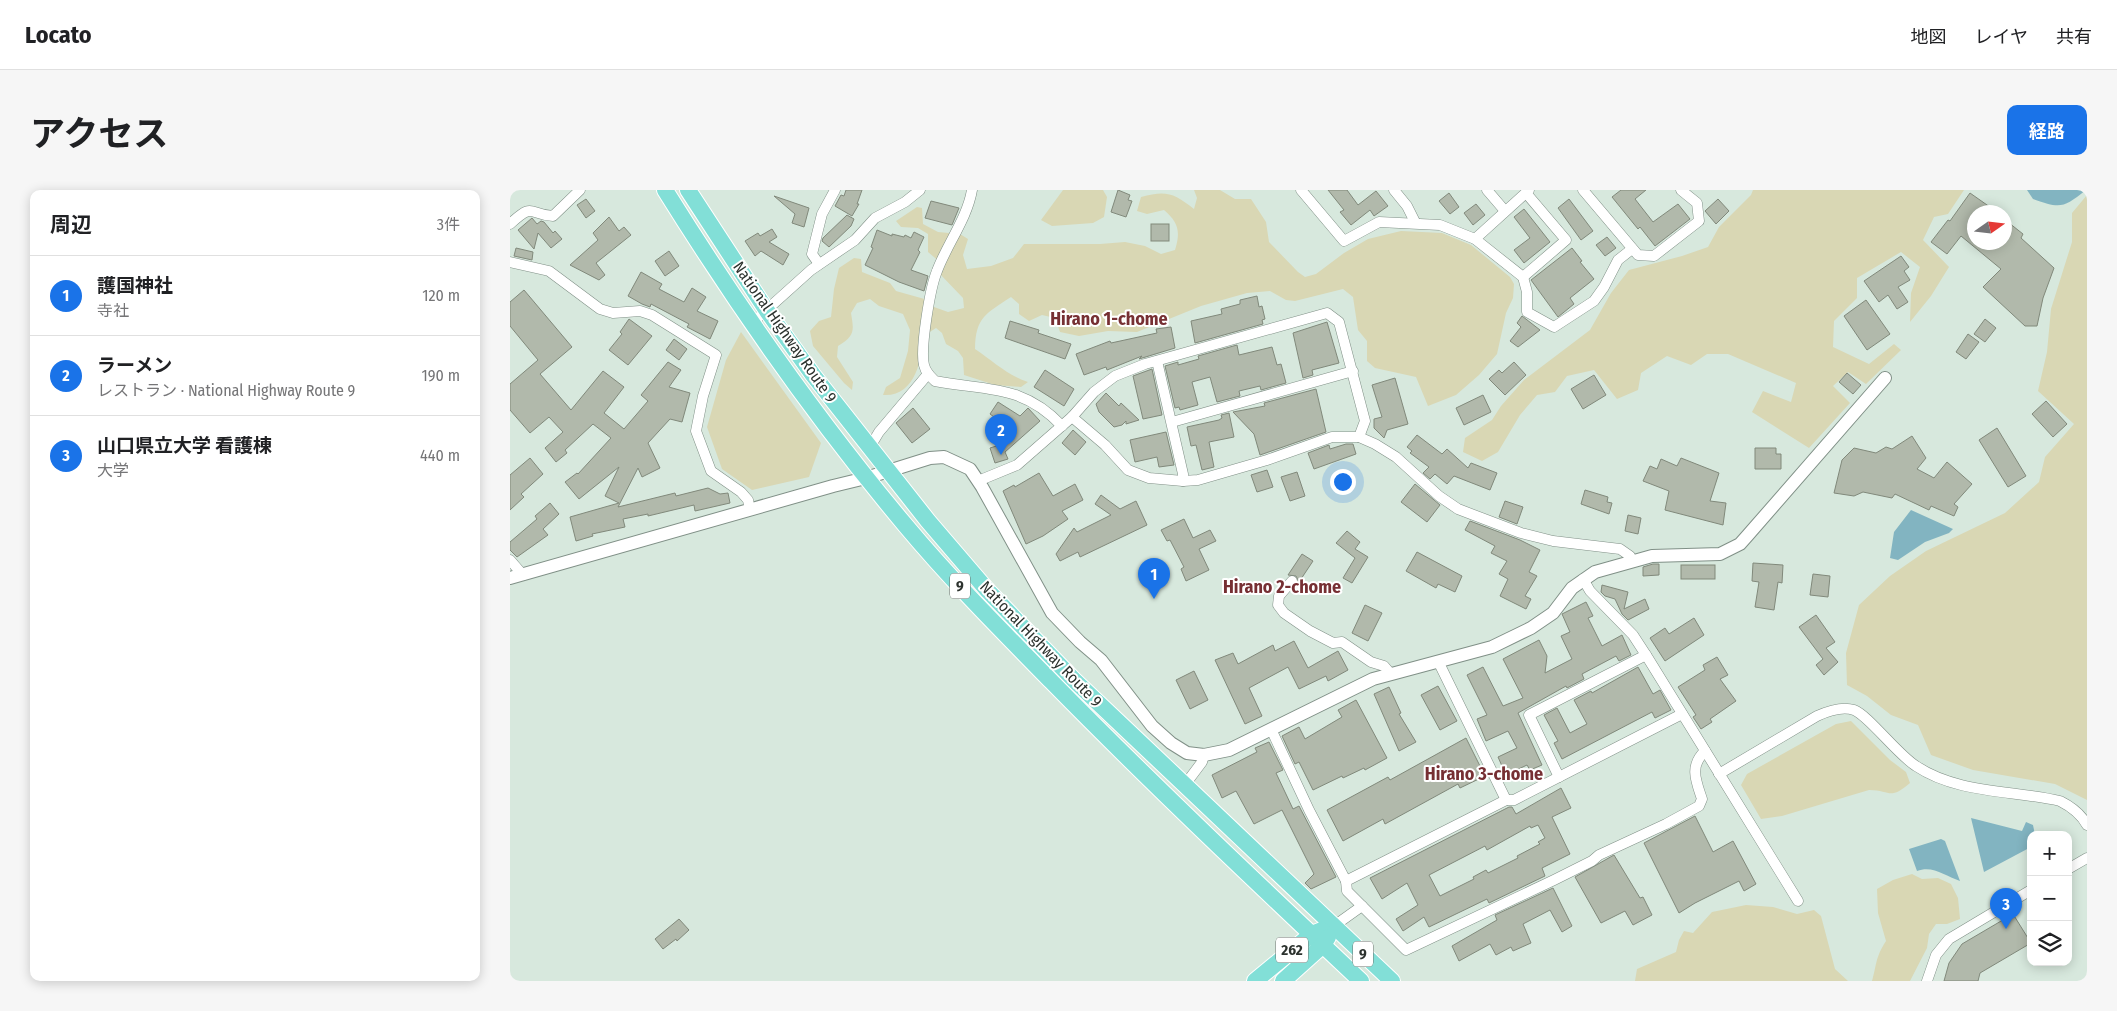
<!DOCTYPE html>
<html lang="ja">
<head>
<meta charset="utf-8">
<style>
  :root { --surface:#fff; --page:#f6f6f6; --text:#202124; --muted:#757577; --line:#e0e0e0; --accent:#1a73e8 }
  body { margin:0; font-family:"Fira Sans Condensed","Noto Sans JP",sans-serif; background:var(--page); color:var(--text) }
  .controls { position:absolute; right:15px; bottom:15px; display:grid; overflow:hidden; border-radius:10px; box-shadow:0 2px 12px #0003 }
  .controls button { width:45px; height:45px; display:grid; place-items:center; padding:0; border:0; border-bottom:1px solid var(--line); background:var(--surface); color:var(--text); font:25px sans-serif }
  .compass { position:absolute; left:1457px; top:15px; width:45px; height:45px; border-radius:50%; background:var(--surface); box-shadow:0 2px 12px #0003; rotate:76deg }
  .you { position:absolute; left:832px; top:291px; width:18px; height:18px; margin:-12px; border:4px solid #fff; border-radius:50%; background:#1a73e8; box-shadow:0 0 0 8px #1a73e833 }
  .badge { display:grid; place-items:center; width:32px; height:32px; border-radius:50%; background:var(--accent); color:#fff; font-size:16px; font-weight:700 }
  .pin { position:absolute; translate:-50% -41px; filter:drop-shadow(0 1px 2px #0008) }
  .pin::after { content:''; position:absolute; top:26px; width:18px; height:15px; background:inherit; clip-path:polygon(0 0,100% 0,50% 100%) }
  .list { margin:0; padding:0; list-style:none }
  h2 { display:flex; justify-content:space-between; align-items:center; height:65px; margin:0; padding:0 20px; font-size:21px }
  h2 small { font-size:16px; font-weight:400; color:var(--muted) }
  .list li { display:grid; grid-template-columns:32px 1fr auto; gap:15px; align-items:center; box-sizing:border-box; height:80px; padding:0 20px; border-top:1px solid var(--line) }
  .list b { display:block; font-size:19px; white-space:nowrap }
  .list p { margin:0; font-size:16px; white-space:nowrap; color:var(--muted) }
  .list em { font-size:16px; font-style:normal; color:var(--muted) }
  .icon { flex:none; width:28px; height:28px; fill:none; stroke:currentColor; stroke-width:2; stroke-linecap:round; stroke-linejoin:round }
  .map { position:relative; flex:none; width:1577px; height:791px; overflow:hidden; border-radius:10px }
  header { display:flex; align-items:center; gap:30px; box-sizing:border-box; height:70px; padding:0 25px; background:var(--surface); border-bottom:1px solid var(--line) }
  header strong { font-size:24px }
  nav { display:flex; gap:28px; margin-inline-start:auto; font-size:18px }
  .intro { display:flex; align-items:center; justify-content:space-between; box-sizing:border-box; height:120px; padding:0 30px }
  h1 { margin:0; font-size:35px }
  .button { padding:12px 22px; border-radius:10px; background:var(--accent); color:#fff; font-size:18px; font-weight:700 }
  main { display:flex; gap:30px; padding:0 30px }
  aside { flex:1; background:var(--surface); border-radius:10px; box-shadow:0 2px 12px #0003 }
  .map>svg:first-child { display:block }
  .green { fill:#d9d7b4 }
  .water { fill:#82b4c1 }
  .building { fill:#b1b9ab; stroke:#81897b; fill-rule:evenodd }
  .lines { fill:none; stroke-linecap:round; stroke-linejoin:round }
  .minor-casing { stroke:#809087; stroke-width:11 }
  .tertiary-casing { stroke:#809087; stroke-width:14 }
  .trunk-casing { stroke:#fff; stroke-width:18 }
  .minor { stroke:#fff; stroke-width:10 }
  .tertiary { stroke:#fff; stroke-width:12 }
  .trunk { stroke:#82dfd7; stroke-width:16 }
  .labels { text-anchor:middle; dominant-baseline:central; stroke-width:4; stroke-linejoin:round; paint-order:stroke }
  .shield { fill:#fff; stroke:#6b706d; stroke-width:1 }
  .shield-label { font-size:15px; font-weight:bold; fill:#2c322e }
  .street-label { font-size:16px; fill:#2c322e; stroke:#fff }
  .neighbourhood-label { font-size:18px; font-weight:bold; fill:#762f33; stroke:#fff }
</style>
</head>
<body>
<header>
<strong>Locato</strong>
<nav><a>地図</a><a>レイヤ</a><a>共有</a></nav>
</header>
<div class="intro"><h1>アクセス</h1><a class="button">経路</a></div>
<main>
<aside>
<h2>周辺<small>3件</small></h2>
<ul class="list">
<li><span class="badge">1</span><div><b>護国神社</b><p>寺社</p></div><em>120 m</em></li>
<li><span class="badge">2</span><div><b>ラーメン</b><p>レストラン · National Highway Route 9</p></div><em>190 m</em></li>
<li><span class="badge">3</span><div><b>山口県立大学 看護棟</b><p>大学</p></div><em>440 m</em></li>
</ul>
</aside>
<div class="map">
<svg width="1577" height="791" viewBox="0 0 1577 791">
  <rect width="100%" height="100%" fill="#d7e8dd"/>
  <g class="green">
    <polygon points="553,0 593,0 597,7 594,27 583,33 542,36 531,30"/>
    <path d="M684 0H710L725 9H741L756 32 759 52 788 82 795 87 806 84 834 63 858 49 891 41 932 43 961 55 1000 87 1004 94 1003 108 996 123 987 164 969 185 946 205 918 216 906 187 865 178 857 171V151L848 140 843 107 833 99 785 111 776 110 760 101 737 103 691 116 627 142 598 141 569 146 550 142 545 128 532 125 519 131 509 124V114L501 107C477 123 465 127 465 159 483 171 497 185 518 192L511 197 485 195 454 185 453 168 448 161 436 154 432 143 426 138 415 145C411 169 406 207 373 205L376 197 390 188 398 161 400 140 393 124 369 116 360 109 347 113 341 123C344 141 345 146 328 156L327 167 343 192 342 200 334 193 303 156 300 141 309 131 321 127 324 99 329 78 344 68 351 69 352 82 380 93 386 101 418 110 424 117 438 122 454 118 453 108 429 83 431 73 418 62V44L408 38 391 37 386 31 407 17 412 18 413 34 428 42 450 44 458 49 453 65 457 79 481 76 503 68 514 54H590L615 52 635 56 651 64 665 60C671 41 668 32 654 20L637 24 627 21 631 7C656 0 664 3 684 19L687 8Z"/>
    <polygon points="1243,0 1454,0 1438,24 1424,27 1413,50 1439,77 1421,106 1400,132 1401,103 1410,77 1391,62 1347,88 1347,108 1324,131 1323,157 1359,174 1384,154 1391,160 1356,194 1338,182 1323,196 1340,213 1299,258 1242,222 1253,201 1281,212 1286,193 1218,164 1197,164 1181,175 1157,166 1131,183 1128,200 1107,209 1084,180 1057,186 1045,202 1027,205 1010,225 988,262 972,271 953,262 955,248 982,230 991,216 1014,190 1080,140 1101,103 1119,80 1172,66 1198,57 1209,37 1241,5"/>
    <polygon points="1577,5 1577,610 1545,594 1463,580 1421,565 1408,535 1381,525 1357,506 1337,495 1336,463 1349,415 1380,386 1416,361 1495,323 1529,292 1535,267 1564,234 1528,201 1537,162 1541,119 1562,52 1562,23"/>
    <polygon points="231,142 311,253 299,287 242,300 212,279 197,237 216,170"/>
    <path d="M1341 531 1380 570 1396 582 1400 593C1379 611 1381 600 1359 600L1272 626 1251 629 1231 595 1237 584 1326 534Z"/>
    <path d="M1402 684 1412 689 1428 688 1441 694 1448 708 1450 729 1437 734H1426L1419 744 1417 758 1400 791H1362C1367 774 1365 768 1376 751L1368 723 1367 699 1383 690Z"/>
    <polygon points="1236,715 1263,717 1287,724 1304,720 1311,726 1325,779 1338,791 1125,791 1127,779 1166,762 1169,750 1174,741 1183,743 1202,722"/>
  </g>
  <g class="water">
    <path d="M1517 0H1576C1553 18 1551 19 1523 9Z"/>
    <polygon points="1401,320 1443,339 1439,343 1415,352 1388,370 1380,368 1384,342"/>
    <polygon points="1461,628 1512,641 1516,632 1523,635 1525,645 1521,645 1521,657 1474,682"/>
    <path d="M1431 649 1435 651 1450 691C1435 686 1423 675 1407 681L1399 659Z"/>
  </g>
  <g class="building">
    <polygon points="336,0 352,0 347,14 349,14 342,26 325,16 331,5 334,6"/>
    <polygon points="608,0 620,5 618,10 622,11 616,27 601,22"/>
    <polygon points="818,0 837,0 848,15 866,1 878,16 864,26 860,20 841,35 830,22 834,20"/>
    <polygon points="1111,0 1136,0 1125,9 1143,32 1168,14 1180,29 1145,56 1130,37 1128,39 1102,7"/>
    <polygon points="939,3 949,17 940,24 929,11"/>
    <polygon points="1460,3 1487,22 1464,22 1464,52 1494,52 1494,29 1513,44 1511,48 1544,78 1533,108 1527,136 1515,136 1473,97 1491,79 1451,46 1437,64 1421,52 1438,30 1440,31"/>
    <polygon points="264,6 299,18 294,37 282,33 285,24"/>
    <polygon points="76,9 85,21 76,28 67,15"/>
    <polygon points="1059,9 1083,41 1071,50 1048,18"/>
    <polygon points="1208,9 1219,21 1206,34 1195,21"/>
    <polygon points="421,11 449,18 442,35 415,28"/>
    <polygon points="966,14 975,25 963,35 954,23"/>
    <polygon points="1014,19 1040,52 1014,73 1004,60 1020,48 1004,27"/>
    <polygon points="337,25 344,29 341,36 319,57 312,51 313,48"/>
    <polygon points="99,27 109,41 114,37 121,45 86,73 95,85 89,90 60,75 88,50 83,43"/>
    <polygon points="22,28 27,34 31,31 34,32 43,43 45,41 52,49 41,58 28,43 24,59 8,40"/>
    <rect x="641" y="34" width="18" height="17"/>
    <polygon points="262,39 267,47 259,52 279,64 273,75 251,61 245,66 235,51 248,43 250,46"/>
    <polygon points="367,40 382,46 382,44 394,47 395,45 401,48 404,42 414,47 408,60 410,62 401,80 418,86 414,101 389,92 355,75 363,58 361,57"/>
    <polygon points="1097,47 1106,58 1095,66 1086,55"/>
    <polygon points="6,58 23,62 22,70 4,66"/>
    <polygon points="1062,58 1072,71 1070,72 1084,89 1060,108 1064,114 1048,127 1021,90"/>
    <polygon points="159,61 169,76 155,86 145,71"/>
    <polygon points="1391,66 1399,77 1394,81 1400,90 1388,97 1398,112 1387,119 1378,105 1369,112 1354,91"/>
    <polygon points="131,82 152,94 149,99 174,112 182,98 196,107 187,121 208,131 200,149 177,137 179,134 141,114 140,117 132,114 118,106"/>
    <polygon points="14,100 62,157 30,184 61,220 93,181 114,197 94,223 114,239 138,211 131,205 158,172 171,180 159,197 180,203 172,232 160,229 138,253 150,278 132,287 128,278 108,317 165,303 166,306 198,298 210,304 218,303 220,313 185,321 184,315 138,326 138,324 113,329 115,337 82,344 83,346 66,351 60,327 109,313 95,306 109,277 69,309 55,292 67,283 68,284 101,248 83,234 55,260 57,263 46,272 35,258 53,242 39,227 20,243 0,220 0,194 28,170 0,136 0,112"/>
    <polygon points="747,106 749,117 752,116 755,129 752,130 753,134 685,153 681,131 712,124 711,119 730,114 730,110"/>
    <polygon points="1356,110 1380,144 1357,160 1334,126"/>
    <polygon points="1012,126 1030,140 1008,157 1000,151 1011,137 1007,133"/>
    <polygon points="119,129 142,146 118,175 99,160 112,144 110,142"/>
    <polygon points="1475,129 1486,138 1475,152 1464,144"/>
    <polygon points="500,131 529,140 528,143 561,154 555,169 495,148"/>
    <polygon points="817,132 829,173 802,180 803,185 793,188 783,143"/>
    <polygon points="661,137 665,158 629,169 632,166 597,180 596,177 574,185 566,164 600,151 601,153 647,143 646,139"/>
    <polygon points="1458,144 1469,152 1456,169 1446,162"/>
    <polygon points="164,149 177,159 169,170 156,160"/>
    <polygon points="727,155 729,165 762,157 767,175 771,174 776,193 751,200 750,196 729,201 730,206 707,212 700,187 682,192 688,215 670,220 669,217 665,218 655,176 668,172 668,175 689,169 688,166"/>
    <polygon points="1004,172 1016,185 995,205 979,189 989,180 992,183"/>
    <polygon points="642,179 652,225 633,229 623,186"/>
    <polygon points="535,180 564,199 554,216 524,197"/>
    <polygon points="1337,183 1351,195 1343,204 1329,192"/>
    <polygon points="1084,185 1096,205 1073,219 1061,199"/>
    <polygon points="885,188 898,234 877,240 874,248 864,238 864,229 872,227 862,195"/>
    <polygon points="806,199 816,242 750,265 744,244 723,222 755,216 754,213"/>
    <polygon points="596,203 609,216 611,213 629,230 616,234 616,231 612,235 604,237 589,222 586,214"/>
    <polygon points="973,205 981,222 954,235 946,218"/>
    <polygon points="1536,211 1557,234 1543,247 1522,224"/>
    <polygon points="488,212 510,226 518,218 530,231 495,262 498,269 485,273 480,258 496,253 490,246 499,238 480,224"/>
    <polygon points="403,218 420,239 402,253 386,233"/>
    <polygon points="719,223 724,247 699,252 704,277 692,280 686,255 681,256 677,237 709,230 712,228 711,225"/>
    <polygon points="1487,238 1516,286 1498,297 1469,250"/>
    <polygon points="563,240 576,252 565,265 552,253"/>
    <polygon points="656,242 664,275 649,277 647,267 625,272 620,250"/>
    <polygon points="907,245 932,264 937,259 958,278 961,273 987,283 980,300 944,286 937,294 925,284 920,289 913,283 919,277 900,263 902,261 897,257"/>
    <polygon points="1402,246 1416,268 1407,279 1424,288 1437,272 1462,294 1444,314 1448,317 1444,326 1421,316 1419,320 1385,304 1382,308 1353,302 1344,306 1324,303 1332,270 1344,258 1366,263 1376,257 1382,259"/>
    <polygon points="836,254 843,254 846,264 804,279 798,263 819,255 820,259"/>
    <polygon points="1245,258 1266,258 1266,264 1271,264 1271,279 1245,279"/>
    <polygon points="20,268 33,284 11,304 14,307 0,320 0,285"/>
    <polygon points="1171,268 1209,283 1200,311 1216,313 1213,335 1155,320 1159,301 1133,291 1140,276 1147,279 1151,269 1167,276"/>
    <polygon points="757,280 763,297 747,302 741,285"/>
    <polygon points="787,282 795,306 780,311 771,287"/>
    <polygon points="529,283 543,306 565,294 573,310 552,321 558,329 533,346 516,354 493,301 504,295 505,297"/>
    <polygon points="905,294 930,315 917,332 891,312"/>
    <polygon points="1075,300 1098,307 1097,312 1102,313 1099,324 1071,314"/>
    <polygon points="591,305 610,319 626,311 637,335 570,367 568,362 550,371 546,364 564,338 567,342 601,325 585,314"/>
    <polygon points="995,311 1013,317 1007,334 989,327"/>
    <polygon points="40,313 49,324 33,339 38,345 7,367 0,360 0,352 27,329 25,326"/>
    <polygon points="1118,325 1131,328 1128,344 1115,341"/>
    <polygon points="674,329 683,348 700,340 706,351 689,359 699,380 676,391 671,379 674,377 660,350 657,351 651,340"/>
    <polygon points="960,331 1010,350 1030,360 1019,382 1027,386 1015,406 1021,409 1016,419 990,406 998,389 989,384 997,371 981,363 985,356 955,340"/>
    <polygon points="837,341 850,352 845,359 858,367 842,393 833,388 845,368 826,353"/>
    <polygon points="907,362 952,386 945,402 928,394 926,398 896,381"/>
    <polygon points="792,364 803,371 789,392 786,386 778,385"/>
    <polygon points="1243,373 1273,375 1272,393 1268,392 1264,420 1245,417 1249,392 1242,391"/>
    <polygon points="1143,374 1149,374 1149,385 1133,386 1133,377"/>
    <rect x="1171" y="375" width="34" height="14"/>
    <polygon points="1303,384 1320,386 1318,407 1300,405"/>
    <polygon points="1092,395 1118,402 1114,419 1135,409 1139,419 1118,430 1112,424 1105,409 1095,406 1091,402"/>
    <polygon points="1076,412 1083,426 1078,428 1092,456 1112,445 1121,465 1109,471 1106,466 1072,484 1074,489 1057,498 1056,496 1008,523 1032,575 1020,580 1017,575 996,585 988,567 1007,558 998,541 976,551 967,529 977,525 957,485 973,477 993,516 1013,508 993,469 1029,450 1037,466 1035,483 1062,469 1051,446 1060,442 1052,424"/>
    <polygon points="855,415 872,423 858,451 842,443"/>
    <polygon points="1306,425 1325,452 1316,458 1328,472 1314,485 1306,475 1313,469 1289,437"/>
    <polygon points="1184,428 1194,445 1155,471 1140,448 1155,438 1159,444"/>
    <polygon points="784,451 798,478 828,461 838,480 818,491 816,486 789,499 778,477 739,498 752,526 735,534 705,470 723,463 728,474 763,455 765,461"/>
    <polygon points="1207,467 1218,485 1210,489 1226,511 1200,529 1202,532 1191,539 1183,527 1186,525 1168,497 1195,480 1193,475"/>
    <polygon points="1128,477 1143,504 1150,500 1161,520 1145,528 1142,522 1052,569 1044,553 1048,551 1034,525 1047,518 1060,543 1077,534 1064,510 1081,501 1082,503"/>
    <polygon points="684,481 698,510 680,519 666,490"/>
    <polygon points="928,496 947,531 930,540 911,505"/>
    <polygon points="879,497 891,523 889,524 906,552 889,561 864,504"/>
    <polygon points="846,510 877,568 855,580 854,578 833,588 832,586 803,600 789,572 785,574 772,546 789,537 795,549 832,527 828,520"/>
    <polygon points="956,548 975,586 950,598 948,594 875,634 873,629 833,651 817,620 878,587 880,590"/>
    <polygon points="759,552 773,580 766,583 783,619 789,616 826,687 801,699 795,693 804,684 772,620 744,634 726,601 712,608 702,585 747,562 745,558"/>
    <path d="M1051 598 1061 618 1042 627 1060 664 1032 678 1035 686 979 713 977 709 919 737 914 727 893 741 886 729 908 715 897 693 872 709 860 688 999 617H1002L1006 624ZM1028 635 1035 648 1028 652 1030 654 1007 666 1008 668 978 683 976 680 963 687 964 689 930 706 919 685 975 656 977 660 1020 636 1021 638Z"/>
    <polygon points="1185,626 1203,662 1223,651 1246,694 1234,701 1229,691 1185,713 1169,723 1134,653"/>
    <polygon points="1104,665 1130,708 1133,707 1142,725 1123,735 1115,721 1091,733 1065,687"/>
    <polygon points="1043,698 1062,736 1052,742 1040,720 1013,734 1021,753 1003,761 1001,757 986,765 980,754 949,771 942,756 987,730 985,725"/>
    <polygon points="1503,724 1521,753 1470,783 1468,791 1434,791 1439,773 1452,754"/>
    <polygon points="169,729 179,740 167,751 166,749 153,759 145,749"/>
  </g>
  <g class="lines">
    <g class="minor-casing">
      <g id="minor">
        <path d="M462 0C457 29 437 54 427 81 420 98 410 159 414 175 416 183 420 186 425 191 477 201 513 194 552 236"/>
        <polyline points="791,0 834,51 869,32 930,35 965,49 1013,87 1017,102 1017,122 1044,137 1084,111 1094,97 1108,70 1122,59"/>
        <polyline points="884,0 897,16 905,32"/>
        <polyline points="977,0 995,21"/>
        <polyline points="1073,0 1128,65 1144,66 1189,31 1187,13 1171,0"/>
        <path d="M0 34C25 11 18 25 43 26L70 0"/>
        <polyline points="965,49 1019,0"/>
        <polyline points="0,72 39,81 90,119 103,123 130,121 142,125 206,165 193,206 186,241 201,281 231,302 238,310 240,320"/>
        <polyline points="309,74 302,64 312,24 325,0"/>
        <polyline points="1013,87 1056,50 1016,3"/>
        <polyline points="241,134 301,80 345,50 365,28 395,12 410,0"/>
        <polyline points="647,171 673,284 673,291"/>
        <polyline points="562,227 595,255 618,280 639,288 673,291 688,290 757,270 822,247 849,247 865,254 886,267 929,306 948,319 1011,343 1043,351 1110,359 1120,366 1122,371"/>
        <polyline points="662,232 843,181"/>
        <polyline points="360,257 369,242 418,184"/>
        <polyline points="468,291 507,275 562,227 584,202 605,186 635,174 817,123 829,132 855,231 849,247"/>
        <polyline points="0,370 13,385"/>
        <polyline points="1073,389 1080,401 1123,445 1136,465 1288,711"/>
        <polyline points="782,391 769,406 768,415 774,423 800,441 823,453 832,452 861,472 874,476 880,483"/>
        <polyline points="928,471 996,610"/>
        <path d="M1172 524 1004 610H996L836 691 837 701 896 760 1044 690 1082 671 1089 665 1156 634 1189 616 1192 609C1186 591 1179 576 1195 561"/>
        <polyline points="761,539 799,620 836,691"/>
        <path d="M1209 584 1307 526C1318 521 1332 516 1344 520 1358 525 1388 565 1406 576 1448 604 1503 600 1550 611 1562 617 1571 624 1577 635"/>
        <polyline points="1049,587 1019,525 1136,465"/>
        <polyline points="674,596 692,572 694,565"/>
        <polyline points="1558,679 1577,668"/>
        <polyline points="824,736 852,716"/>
        <polyline points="1417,791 1426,765 1439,749 1521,700"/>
      </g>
    </g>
    <g class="tertiary-casing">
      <polyline id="tertiary" points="0,388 323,296 356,288 420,268 434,267 460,279 472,297 542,423 570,452 591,470 642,536 661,553 677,563 694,565 719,560 863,489 982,457 1021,438 1043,423 1062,398 1085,382 1142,366 1210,364 1230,354 1238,345 1375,188"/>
    </g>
    <g class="trunk-casing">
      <g id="trunk">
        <path d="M155 0C228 117 307 230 396 336 442 391 492 441 542 492 642 594 747 693 851 791"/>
        <polyline points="178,0 257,121 303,185 418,331 478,401 564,490 882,791"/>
        <polyline points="745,791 802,744 812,740"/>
        <polyline points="773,791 813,755 818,747"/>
      </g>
    </g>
    <use href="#minor" class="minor"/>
    <use href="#tertiary" class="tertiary"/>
    <use href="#trunk" class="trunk"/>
  </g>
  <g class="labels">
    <g class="shield">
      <rect x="440" y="383.5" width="20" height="25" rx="4"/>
      <rect x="766" y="747.5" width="32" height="25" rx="4"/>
      <rect x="843" y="751.5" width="20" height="25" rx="4"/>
    </g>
    <g class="shield-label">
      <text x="450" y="396">9</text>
      <text x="782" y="760">262</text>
      <text x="853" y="764">9</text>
    </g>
    <g class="street-label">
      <text transform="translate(275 142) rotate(55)">National Highway Route 9</text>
      <text transform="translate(531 454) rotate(46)">National Highway Route 9</text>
    </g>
    <g class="neighbourhood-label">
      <text x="599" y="129">Hirano 1-chome</text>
      <text x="772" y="397">Hirano 2-chome</text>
      <text x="974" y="584">Hirano 3-chome</text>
    </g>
  </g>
</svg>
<div class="controls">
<button>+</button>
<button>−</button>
<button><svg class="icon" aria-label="layers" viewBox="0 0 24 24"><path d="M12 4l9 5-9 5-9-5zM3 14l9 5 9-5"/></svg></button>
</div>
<svg class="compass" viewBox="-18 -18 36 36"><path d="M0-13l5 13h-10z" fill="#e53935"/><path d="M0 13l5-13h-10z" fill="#757577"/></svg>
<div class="you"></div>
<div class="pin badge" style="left:644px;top:409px">1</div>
<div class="pin badge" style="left:491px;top:265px">2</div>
<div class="pin badge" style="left:1496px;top:739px">3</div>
</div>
</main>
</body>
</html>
